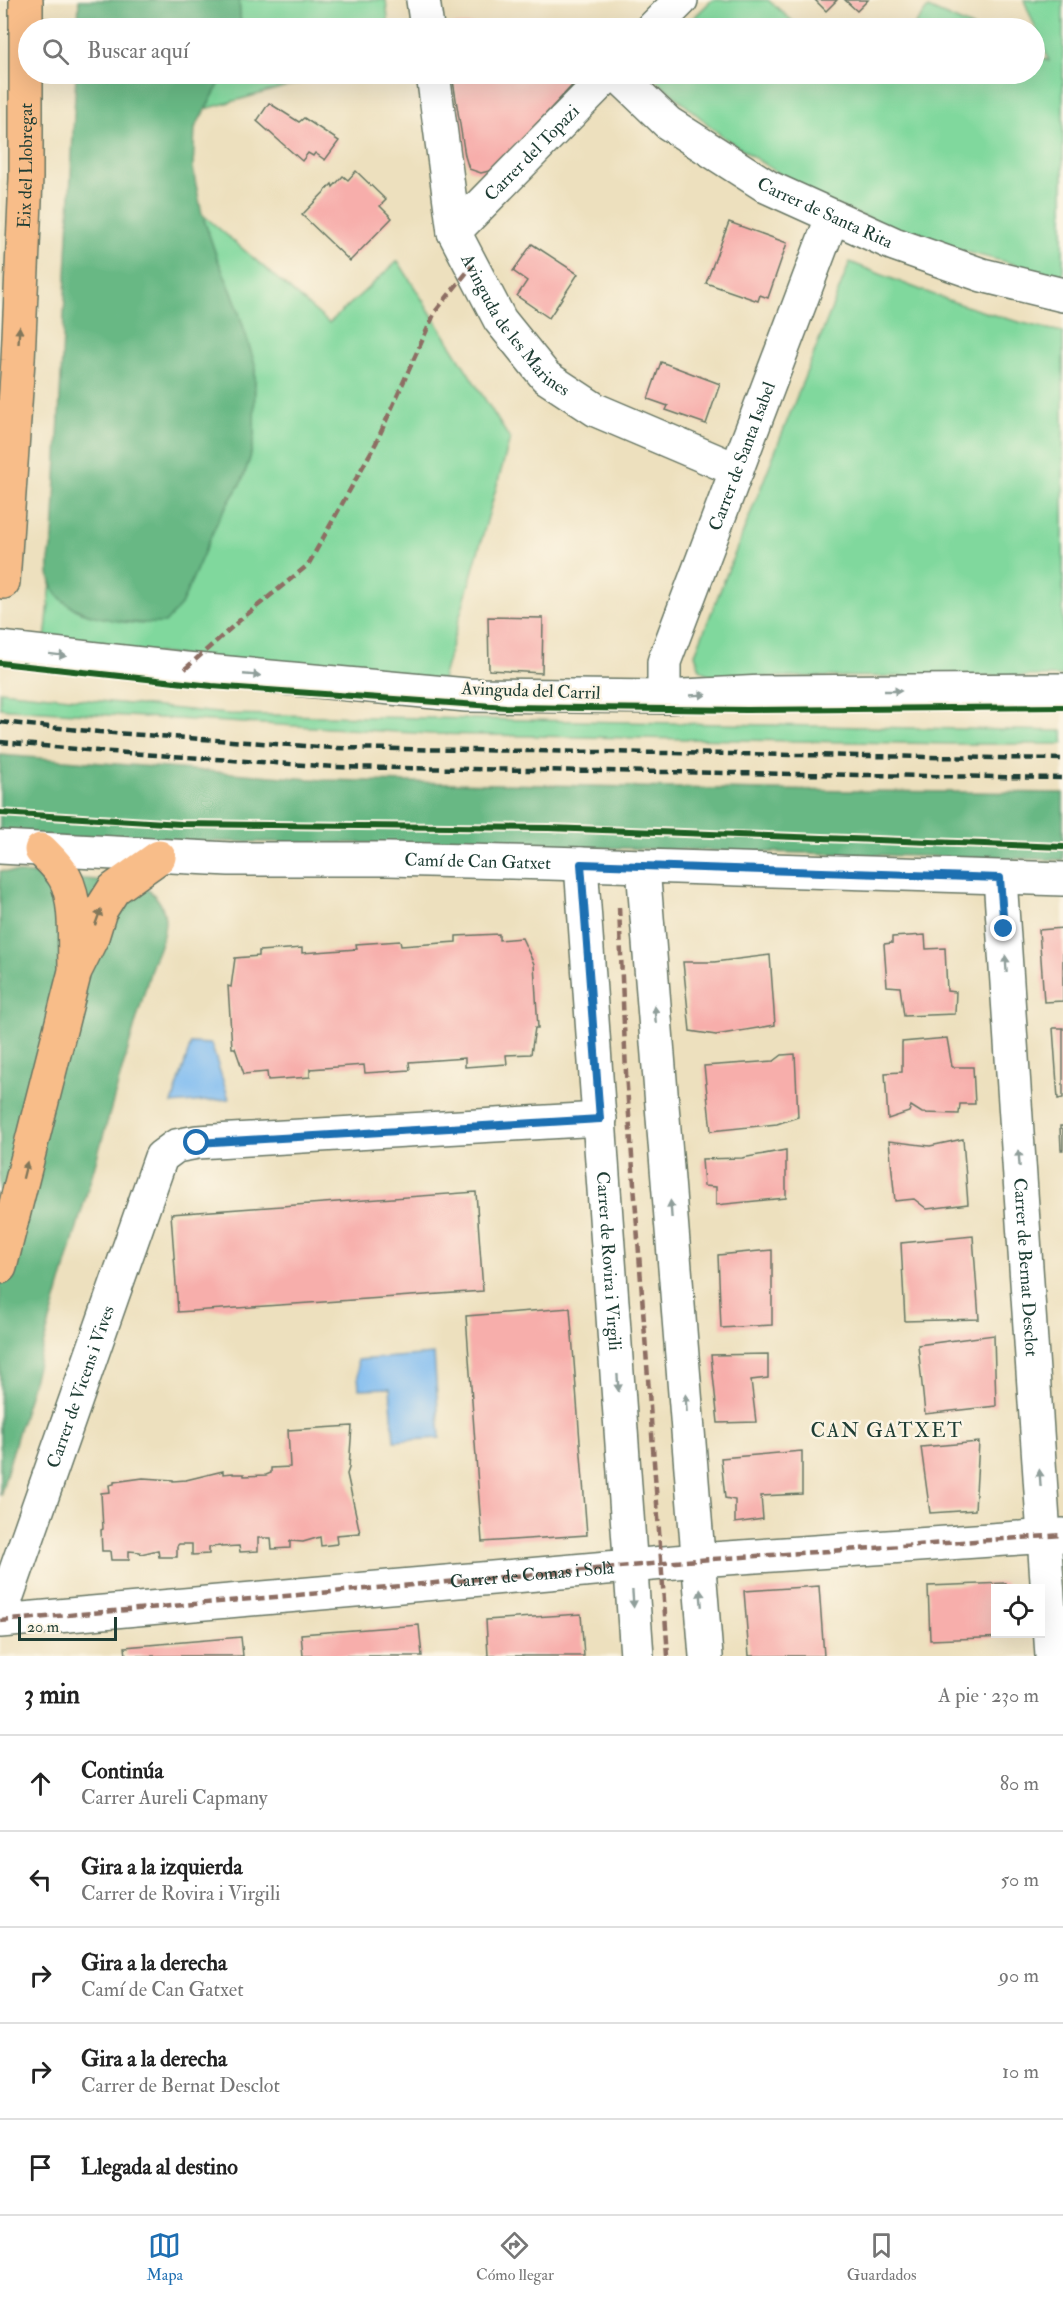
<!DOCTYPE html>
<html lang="es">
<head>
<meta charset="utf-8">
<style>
  :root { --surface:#fff; --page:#f2f2f2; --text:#222; --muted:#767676; --line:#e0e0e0; --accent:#1f6fb2 }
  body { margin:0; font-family:"IM FELL Double Pica",serif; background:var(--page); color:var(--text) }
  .controls { position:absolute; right:18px; bottom:18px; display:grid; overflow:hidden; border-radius:0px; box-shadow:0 6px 24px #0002 }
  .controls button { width:54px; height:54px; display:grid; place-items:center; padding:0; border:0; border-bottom:2px solid var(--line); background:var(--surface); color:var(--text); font:30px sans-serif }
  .scale { position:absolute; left:18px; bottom:15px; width:99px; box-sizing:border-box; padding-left:6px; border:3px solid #1f3d34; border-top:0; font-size:16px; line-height:21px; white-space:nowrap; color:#1f3d34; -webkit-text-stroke:4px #fcf5e5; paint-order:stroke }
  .stop { position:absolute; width:18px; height:18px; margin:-14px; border:4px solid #1f6fb2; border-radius:50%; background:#fff }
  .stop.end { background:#1f6fb2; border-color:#fff; box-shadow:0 2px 6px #0008 }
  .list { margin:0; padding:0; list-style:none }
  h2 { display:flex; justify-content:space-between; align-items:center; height:78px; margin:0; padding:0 24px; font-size:26px }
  h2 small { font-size:20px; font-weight:400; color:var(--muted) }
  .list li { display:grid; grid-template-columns:39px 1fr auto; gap:18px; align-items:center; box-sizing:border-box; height:96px; padding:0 24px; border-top:2px solid var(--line) }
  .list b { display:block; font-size:22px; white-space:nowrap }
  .list p { margin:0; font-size:20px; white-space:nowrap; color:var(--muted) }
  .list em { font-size:20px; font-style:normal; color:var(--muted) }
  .icon { flex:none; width:33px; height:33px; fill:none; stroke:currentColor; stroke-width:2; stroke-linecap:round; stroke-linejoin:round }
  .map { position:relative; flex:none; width:1063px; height:1656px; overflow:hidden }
  .search { position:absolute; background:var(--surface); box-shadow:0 6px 24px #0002; left:18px; right:18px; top:18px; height:66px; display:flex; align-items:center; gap:15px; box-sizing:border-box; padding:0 21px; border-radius:33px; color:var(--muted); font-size:22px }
  .sheet { height:558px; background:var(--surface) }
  nav { display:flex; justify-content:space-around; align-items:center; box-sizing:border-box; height:84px; border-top:2px solid var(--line); background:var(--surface); font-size:16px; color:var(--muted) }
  nav a { display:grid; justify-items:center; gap:3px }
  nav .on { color:var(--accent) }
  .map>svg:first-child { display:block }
  .green { fill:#80d89d; stroke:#508a68; stroke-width:1.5 }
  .forest { fill:#68b884; stroke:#447a5c; stroke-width:1.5 }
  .water { fill:#7ebbf1; stroke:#4e7c92; stroke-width:1.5 }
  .building { fill:#f7aeab }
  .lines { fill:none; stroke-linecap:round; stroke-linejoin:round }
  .minor-casing { stroke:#677664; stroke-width:36 }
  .highway-casing { stroke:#677664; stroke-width:36 }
  .minor { stroke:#fff; stroke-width:33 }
  .highway { stroke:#f8bd89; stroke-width:33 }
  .rail { stroke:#1f3d34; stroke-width:4.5; stroke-dasharray:9 4.5; stroke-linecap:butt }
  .quiet { stroke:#8d6e63; stroke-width:4.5; stroke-dasharray:9 4.5; stroke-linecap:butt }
  .cycleway-casing { stroke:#fcf5e5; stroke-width:10 }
  .cycleway { stroke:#1b5e20; stroke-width:6 }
  .oneway { fill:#81775a }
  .oneway2 { fill:#8f9e9a }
  .route { stroke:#1f6fb2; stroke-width:8 }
  .labels { text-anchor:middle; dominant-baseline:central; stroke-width:5; stroke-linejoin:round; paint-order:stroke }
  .street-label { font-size:18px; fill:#1f3d34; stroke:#fcf5e5 }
  .neighbourhood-label { font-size:20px; letter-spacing:1.5px; fill:#1f3d34; stroke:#fcf5e5 }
</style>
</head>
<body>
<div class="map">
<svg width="1063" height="1656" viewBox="0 0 1063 1656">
  <rect width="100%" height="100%" fill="#fcf5e5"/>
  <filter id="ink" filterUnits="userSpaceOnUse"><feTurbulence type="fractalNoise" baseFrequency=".0167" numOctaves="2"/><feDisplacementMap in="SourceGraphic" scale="12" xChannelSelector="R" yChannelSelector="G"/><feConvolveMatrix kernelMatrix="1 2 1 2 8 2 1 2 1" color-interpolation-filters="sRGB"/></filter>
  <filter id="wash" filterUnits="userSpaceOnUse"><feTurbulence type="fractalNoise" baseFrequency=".008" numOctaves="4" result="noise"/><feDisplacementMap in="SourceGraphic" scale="24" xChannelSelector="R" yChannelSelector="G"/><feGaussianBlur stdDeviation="1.35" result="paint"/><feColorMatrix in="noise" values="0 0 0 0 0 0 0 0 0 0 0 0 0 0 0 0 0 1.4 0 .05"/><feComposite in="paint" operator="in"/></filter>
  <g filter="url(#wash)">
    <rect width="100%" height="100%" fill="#ede0be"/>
    <g class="green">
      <polygon points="239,0 386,0 389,28 241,28"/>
      <polygon points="712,0 768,0 801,28 683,28"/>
      <polygon points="1024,0 1063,0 1063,277 925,241 811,195 723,137 649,74 1034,74 1035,55 1049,61"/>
      <polygon points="928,8 974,28 912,28"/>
      <polygon points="225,74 331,74 205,109"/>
      <polygon points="202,214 329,323 398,261 510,439 441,683 45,641 51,582 63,601 80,612 122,622 142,624 181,605 219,518 242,481 250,458 254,436 255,365 235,300 217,258"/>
      <path d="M850 262C919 290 989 318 1063 332V676L712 677 700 669 695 654Z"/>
      <polygon points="0,691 228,714 1063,731 1063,744 953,744 431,734 9,709 0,708"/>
    </g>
    <g class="forest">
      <polygon points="79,0 239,0 241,28 78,28"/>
      <path d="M76 74H225L195 128 193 170 202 214 217 258 235 300 255 365 254 436 250 458 242 481 219 518 181 605 165 623C133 624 59 621 50 579 47 565 50 552 53 538Z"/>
      <polygon points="0,755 323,780 763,790 1063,793 1063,860 505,845 85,840 0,833"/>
      <path d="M0 871 139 884C174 903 168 930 153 962L0 1496Z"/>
    </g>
    <g class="water">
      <polygon points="191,1043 211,1044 229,1099 172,1104"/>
      <polygon points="434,1354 440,1438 394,1441 390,1388 359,1389 357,1360"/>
    </g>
    <g id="blocks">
      <g class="building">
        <polygon points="815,0 837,0 826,11"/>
        <polygon points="845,0 868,0 857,11"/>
        <polygon points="634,19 625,28 445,28 445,25"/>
        <polygon points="452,74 583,74 493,170 481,173 469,169 465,156"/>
        <polygon points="269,103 299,122 304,118 339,141 325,160 315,153 313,156 308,153 302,161 257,121"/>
        <polygon points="356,171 386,200 380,206 392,218 350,261 302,215 332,184 333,187 343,176 348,180"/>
        <polygon points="729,222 787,243 768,298 760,295 758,301 706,283"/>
        <polygon points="532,244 578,274 549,318 517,296 527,281 513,271"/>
        <polygon points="661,362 720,384 706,424 666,410 668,406 648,399"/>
        <polygon points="488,617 543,618 542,673 489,670"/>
        <polygon points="1063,928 1063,1001 1044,1002 1039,930"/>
        <polygon points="499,934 499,940 522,938 534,964 538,1028 535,1028 531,1054 506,1055 507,1064 465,1067 465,1058 409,1062 410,1070 365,1073 364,1065 310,1069 310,1077 268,1080 267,1072 244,1074 235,1048 232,1048 228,986 231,987 235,958 259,956 259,951 302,948 302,953 357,949 356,944 400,941 401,946 456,942 456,936"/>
        <polygon points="925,935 926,949 945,948 947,991 956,992 955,1014 904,1016 900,987 887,986 884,944 892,943 892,937"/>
        <polygon points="770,955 775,1025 716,1035 690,1031 683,962 714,962"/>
        <polygon points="1053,1028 1063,1028 1063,1098 1058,1099"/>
        <polygon points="947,1038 952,1067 973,1067 975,1104 960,1104 959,1114 922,1113 911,1106 909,1112 888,1119 885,1073 902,1072 902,1042"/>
        <polygon points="795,1054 798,1117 777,1124 711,1131 704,1066 774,1061 782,1055"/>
        <polygon points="1060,1126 1063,1126 1063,1150 1061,1150"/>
        <polygon points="963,1139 968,1204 927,1209 914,1199 895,1201 889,1141 930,1146"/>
        <polygon points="786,1150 786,1198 716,1205 716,1187 704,1186 702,1159 742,1158"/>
        <polygon points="476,1192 483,1291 178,1312 171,1214"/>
        <polygon points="973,1236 979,1319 905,1321 901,1243"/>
        <polygon points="772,1250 772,1325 721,1328 718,1255"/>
        <polygon points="570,1308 587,1535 482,1542 466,1316"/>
        <polygon points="994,1335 996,1406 925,1414 918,1345"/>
        <polygon points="768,1354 768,1378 751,1380 756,1422 718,1423 711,1355"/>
        <polygon points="352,1426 349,1468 347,1474 360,1533 336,1535 337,1544 321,1546 320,1537 303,1542 290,1541 290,1548 272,1549 271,1538 258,1538 258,1551 240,1552 239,1546 221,1547 221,1546 209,1547 209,1554 192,1555 192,1544 179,1544 177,1546 177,1557 159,1557 158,1550 141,1554 140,1552 129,1551 129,1560 111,1560 110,1551 102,1551 101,1530 103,1529 101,1493 110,1492 109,1485 114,1484 114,1482 143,1478 173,1480 173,1481 186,1480 223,1471 223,1474 233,1473 233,1474 244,1474 244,1476 266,1475 271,1473 271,1468 290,1467 288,1430"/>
        <polygon points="979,1442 975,1510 930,1513 921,1447"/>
        <polygon points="802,1451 802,1494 761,1496 763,1519 735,1523 735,1500 725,1498 721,1458"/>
        <polygon points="1006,1583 1006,1588 996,1588 996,1634 1008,1634 1008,1637 930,1640 928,1586"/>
        <polygon points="819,1586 824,1656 749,1656 744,1591"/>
        <polygon points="581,1614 584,1656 488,1656 486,1620"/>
        <polygon points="419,1625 422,1656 303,1656 301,1634"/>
        <polygon points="241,1637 243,1656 126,1656 125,1647"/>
      </g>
    </g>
  </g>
  <g filter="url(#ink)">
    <use href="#blocks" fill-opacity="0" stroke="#677664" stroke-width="1.5"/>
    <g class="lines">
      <g class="minor-casing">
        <g id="minor">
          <polyline points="423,0 427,28"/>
          <polyline points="653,28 681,0"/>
          <path id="s1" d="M433 74 454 232 500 320 546 377 596 410 737 470"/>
          <path id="s2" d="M617 74 668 123 768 187 894 244 982 275 1063 295"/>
          <path id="s3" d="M454 232 609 74"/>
          <polyline points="0,648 185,669 467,695 664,697 763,692 1063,690"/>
          <path id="s4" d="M664 697V662L832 218"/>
          <path id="s5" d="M0 847 229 859H388L549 863 1063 879"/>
          <path id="s6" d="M581 864 637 1656"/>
          <polyline points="643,867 706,1656"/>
          <path id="s7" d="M1000 878 1052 1656"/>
          <path id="s8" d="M0 1616 161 1157 176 1146 197 1142 600 1119"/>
          <polyline points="0,1621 698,1560 1063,1535"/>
        </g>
      </g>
      <g class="highway-casing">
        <g id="highway">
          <path id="s9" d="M3 582 18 360 26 178V0"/>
          <path d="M41 850C50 859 59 867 65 878 77 900 74 942 75 966"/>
          <polyline points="0,1267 75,971 92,937 100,911 114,889 159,857"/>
        </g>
      </g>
      <use href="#minor" class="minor"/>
      <use href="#highway" class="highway"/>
      <g class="rail">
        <polyline points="0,722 99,732 335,748 1063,759"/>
        <polyline points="0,742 98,751 334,767 1063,778"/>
      </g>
      <g class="quiet">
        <polyline points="185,669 240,620 308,565 376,443 435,312 472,266"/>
        <polyline points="619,907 626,1073 668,1656"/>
        <path id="s10" d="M0 1621 698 1560 1063 1535"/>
      </g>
      <g class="cycleway-casing">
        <g id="cycleway">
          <polyline points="0,663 212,686 506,707 747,710 1063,707"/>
          <polyline points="0,813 181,824 549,828 1063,847"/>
        </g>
      </g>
      <use href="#cycleway" class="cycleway"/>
    </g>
    <defs><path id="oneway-solid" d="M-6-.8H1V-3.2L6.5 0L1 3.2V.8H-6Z" transform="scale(1.5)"/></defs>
    <g class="oneway">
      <use href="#oneway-solid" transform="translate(19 335) rotate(-87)"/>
      <use href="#oneway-solid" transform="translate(98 917) rotate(-70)"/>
      <use href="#oneway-solid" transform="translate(25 1170) rotate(-76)"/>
    </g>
    <g class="oneway2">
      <use href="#oneway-solid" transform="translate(58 655) rotate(7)"/>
      <use href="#oneway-solid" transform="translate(252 675) rotate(5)"/>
      <use href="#oneway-solid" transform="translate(893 691)"/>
      <use href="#oneway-solid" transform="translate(698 695) rotate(-3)"/>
      <use href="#oneway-solid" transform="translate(1006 964) rotate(-94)"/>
      <use href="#oneway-solid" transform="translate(655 1014) rotate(-95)"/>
      <use href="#oneway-solid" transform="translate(1019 1158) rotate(-94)"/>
      <use href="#oneway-solid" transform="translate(671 1209) rotate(-94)"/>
      <use href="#oneway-solid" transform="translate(618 1383) rotate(86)"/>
      <use href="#oneway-solid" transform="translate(686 1403) rotate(-94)"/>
      <use href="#oneway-solid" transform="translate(1040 1478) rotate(-94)"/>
      <use href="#oneway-solid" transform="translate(701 1598) rotate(-95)"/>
      <use href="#oneway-solid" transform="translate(633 1599) rotate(86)"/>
    </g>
  </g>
  <g class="lines" filter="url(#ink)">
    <polyline class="route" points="197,1143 600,1119 581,864 1000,878 1004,929"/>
  </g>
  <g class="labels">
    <g class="street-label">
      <text stroke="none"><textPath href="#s3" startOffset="111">Carrer del Topazi</textPath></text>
      <text stroke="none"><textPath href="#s9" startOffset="417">Eix del Llobregat</textPath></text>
      <text stroke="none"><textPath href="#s2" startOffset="252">Carrer de Santa Rita</textPath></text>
      <text stroke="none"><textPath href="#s1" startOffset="272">Avinguda de les Marines</textPath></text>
      <text stroke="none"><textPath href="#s4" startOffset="255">Carrer de Santa Isabel</textPath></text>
      <text transform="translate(531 691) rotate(2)">Avinguda del Carril</text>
      <text stroke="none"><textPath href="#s5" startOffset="478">Camí de Can Gatxet</textPath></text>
      <text stroke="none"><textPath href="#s6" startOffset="398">Carrer de Rovira i Virgili</textPath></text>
      <text stroke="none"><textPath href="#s7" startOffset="390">Carrer de Bernat Desclot</textPath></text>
      <text stroke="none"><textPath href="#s8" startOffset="243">Carrer de Vicens i Vives</textPath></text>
      <text stroke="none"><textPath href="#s10" startOffset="534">Carrer de Comas i Solà</textPath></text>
    </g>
    <g class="neighbourhood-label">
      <text x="887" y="1430">CAN GATXET</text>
    </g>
  </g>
</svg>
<div class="controls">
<button><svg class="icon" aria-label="locate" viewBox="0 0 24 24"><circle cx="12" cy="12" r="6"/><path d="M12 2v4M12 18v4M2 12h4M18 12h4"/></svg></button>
</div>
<div class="scale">20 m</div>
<div class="stop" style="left:197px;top:1143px"></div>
<div class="stop end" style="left:1004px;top:929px"></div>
<div class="search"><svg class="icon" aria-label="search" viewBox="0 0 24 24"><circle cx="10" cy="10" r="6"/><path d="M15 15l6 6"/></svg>Buscar aquí</div>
</div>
<section class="sheet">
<h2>3 min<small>A pie · 230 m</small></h2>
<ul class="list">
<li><svg class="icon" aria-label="ahead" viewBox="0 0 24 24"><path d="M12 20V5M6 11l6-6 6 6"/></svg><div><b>Continúa</b><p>Carrer Aureli Capmany</p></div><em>80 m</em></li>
<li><svg class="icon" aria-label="left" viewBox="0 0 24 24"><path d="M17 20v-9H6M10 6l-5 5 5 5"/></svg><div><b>Gira a la izquierda</b><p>Carrer de Rovira i Virgili</p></div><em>50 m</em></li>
<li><svg class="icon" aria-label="right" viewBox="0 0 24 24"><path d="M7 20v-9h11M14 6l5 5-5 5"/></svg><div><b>Gira a la derecha</b><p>Camí de Can Gatxet</p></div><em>90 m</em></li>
<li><svg class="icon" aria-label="right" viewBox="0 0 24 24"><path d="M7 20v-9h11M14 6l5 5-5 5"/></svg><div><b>Gira a la derecha</b><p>Carrer de Bernat Desclot</p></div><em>10 m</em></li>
<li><svg class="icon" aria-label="arrive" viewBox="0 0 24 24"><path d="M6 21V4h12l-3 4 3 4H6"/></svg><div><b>Llegada al destino</b></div></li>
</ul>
</section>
<nav>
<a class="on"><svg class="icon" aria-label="map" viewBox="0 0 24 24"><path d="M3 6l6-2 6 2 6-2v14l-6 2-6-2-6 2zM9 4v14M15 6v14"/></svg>Mapa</a>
<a><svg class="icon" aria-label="directions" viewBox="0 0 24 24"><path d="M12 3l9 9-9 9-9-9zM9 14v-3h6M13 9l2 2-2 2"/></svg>Cómo llegar</a>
<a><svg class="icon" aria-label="saved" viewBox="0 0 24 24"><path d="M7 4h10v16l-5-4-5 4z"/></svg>Guardados</a>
</nav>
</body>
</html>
